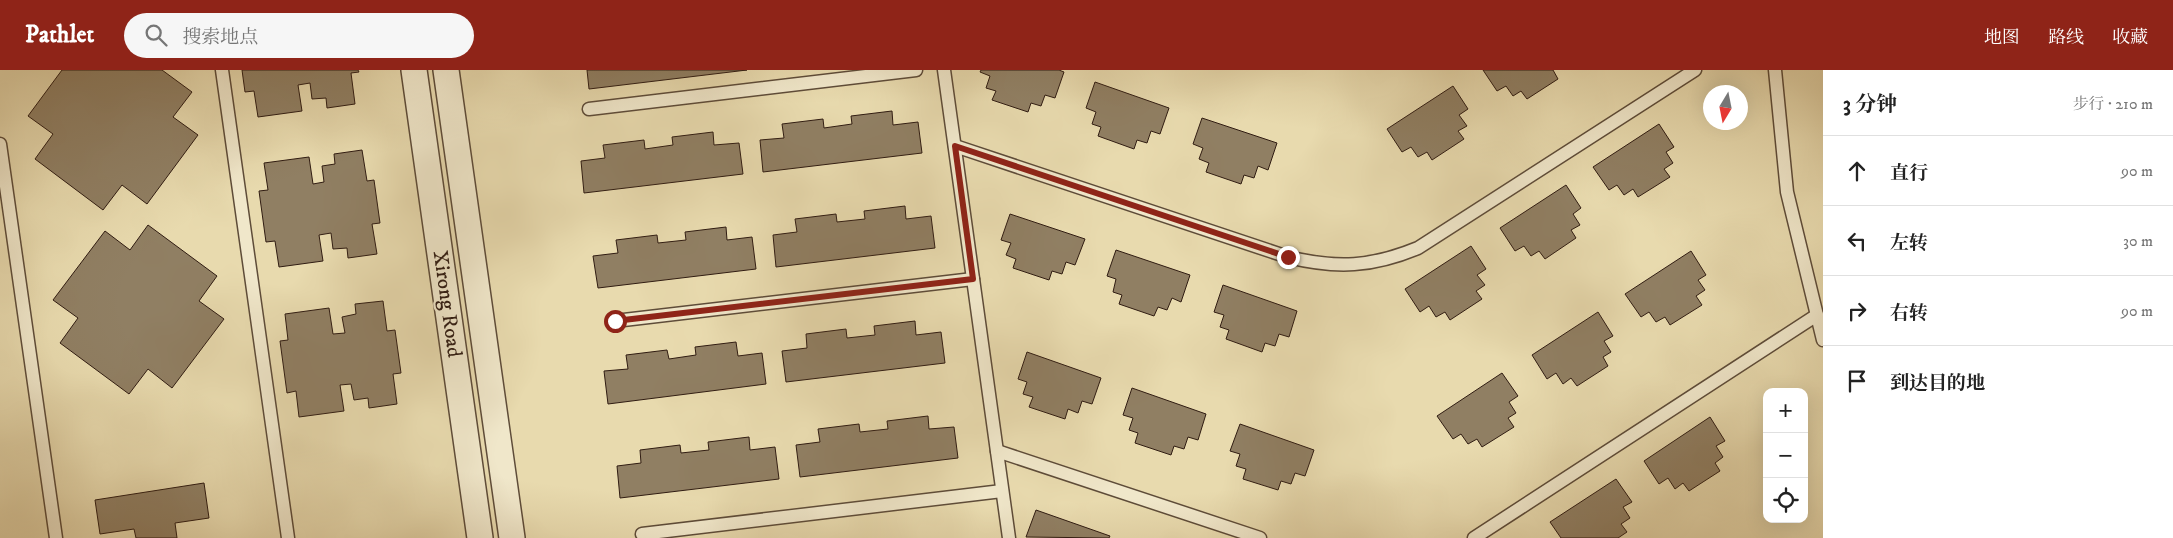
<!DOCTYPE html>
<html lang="zh">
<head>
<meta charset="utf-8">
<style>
  :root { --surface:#fff; --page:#f6f6f6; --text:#222; --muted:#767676; --line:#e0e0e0; --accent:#8f2418 }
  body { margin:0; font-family:"IM FELL DW Pica","Noto Serif SC",serif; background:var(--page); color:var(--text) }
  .controls { position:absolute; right:15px; bottom:15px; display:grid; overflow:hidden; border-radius:10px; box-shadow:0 5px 20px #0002 }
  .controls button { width:45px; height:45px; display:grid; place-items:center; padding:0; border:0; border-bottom:1px solid var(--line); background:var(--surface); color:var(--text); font:25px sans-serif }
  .compass { position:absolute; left:1703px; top:15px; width:45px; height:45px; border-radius:50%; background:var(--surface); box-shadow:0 5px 20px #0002; rotate:190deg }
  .stop { position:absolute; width:15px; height:15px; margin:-11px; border:4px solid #8f2418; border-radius:50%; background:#fff }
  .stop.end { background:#8f2418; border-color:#fff; box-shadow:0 1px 5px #0008 }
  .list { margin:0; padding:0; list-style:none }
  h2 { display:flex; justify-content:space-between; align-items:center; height:65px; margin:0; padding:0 20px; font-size:21px }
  h2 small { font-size:16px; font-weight:400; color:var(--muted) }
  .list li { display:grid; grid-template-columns:32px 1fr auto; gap:15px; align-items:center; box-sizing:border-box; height:70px; padding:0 20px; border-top:1px solid var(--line) }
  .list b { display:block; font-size:19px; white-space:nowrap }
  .list em { font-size:16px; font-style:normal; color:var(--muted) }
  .icon { flex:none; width:28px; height:28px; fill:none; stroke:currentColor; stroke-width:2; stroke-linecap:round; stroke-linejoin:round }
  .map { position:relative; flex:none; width:1823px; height:468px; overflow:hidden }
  header { display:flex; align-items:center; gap:30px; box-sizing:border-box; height:70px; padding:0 25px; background:var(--accent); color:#fff }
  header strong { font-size:24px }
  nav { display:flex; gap:28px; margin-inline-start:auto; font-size:18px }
  .search { width:350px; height:45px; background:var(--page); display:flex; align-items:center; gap:12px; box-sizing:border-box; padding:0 18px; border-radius:28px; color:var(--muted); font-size:19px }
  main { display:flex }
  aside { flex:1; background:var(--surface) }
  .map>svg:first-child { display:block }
  .building { fill:#907f63; stroke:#301c12 }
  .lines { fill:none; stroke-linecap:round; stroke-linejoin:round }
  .lane-casing { stroke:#5e4c39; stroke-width:15 }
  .street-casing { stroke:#5e4c39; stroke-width:28 }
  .lane { stroke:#f0e7ca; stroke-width:12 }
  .street { stroke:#f0e7ca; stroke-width:25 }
  .route { stroke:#8f2418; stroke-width:6 }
  .labels { text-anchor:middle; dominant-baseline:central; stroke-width:4.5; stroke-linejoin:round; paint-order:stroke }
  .street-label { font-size:21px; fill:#301c12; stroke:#f0e7ca }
</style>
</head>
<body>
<header>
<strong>Pathlet</strong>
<div class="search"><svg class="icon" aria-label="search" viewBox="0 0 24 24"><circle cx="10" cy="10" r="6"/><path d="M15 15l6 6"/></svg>搜索地点</div>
<nav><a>地图</a><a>路线</a><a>收藏</a></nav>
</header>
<main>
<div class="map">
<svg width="1823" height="468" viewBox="0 0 1823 468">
  <rect width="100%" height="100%" fill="#e8daae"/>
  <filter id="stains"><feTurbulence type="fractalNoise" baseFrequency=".004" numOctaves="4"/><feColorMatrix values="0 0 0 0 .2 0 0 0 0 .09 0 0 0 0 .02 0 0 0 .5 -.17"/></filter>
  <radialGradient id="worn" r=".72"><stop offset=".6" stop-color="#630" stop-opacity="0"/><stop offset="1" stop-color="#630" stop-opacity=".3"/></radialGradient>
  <g class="building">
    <polygon points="62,0 162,0 192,22 173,47 198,65 147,134 122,115 103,140 35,89 53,64 28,46"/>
    <polygon points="242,0 358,0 359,2 351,3 355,34 327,38 326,28 312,29 310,13 298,15 302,41 258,47 254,21 245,22"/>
    <polygon points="587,0 747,0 589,19"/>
    <polygon points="981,0 1059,0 1064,2 1055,28 1045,25 1041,36 1031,33 1028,42 992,30 996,21 986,18 990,6 980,2"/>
    <polygon points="1483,0 1553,0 1558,9 1527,29 1521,21 1513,26 1506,16 1497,21"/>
    <polygon points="1095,12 1169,38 1160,64 1151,61 1147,73 1137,70 1134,79 1098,66 1101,57 1092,54 1096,42 1086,38"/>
    <polygon points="1453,16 1468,39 1459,45 1467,56 1458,61 1464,69 1432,90 1427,82 1418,87 1411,77 1402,82 1387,59"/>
    <polygon points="892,41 893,55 918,52 922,83 763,102 760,70 784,68 782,54 823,49 824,58 852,54 851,46"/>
    <polygon points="1202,48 1277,73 1268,100 1258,96 1254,108 1244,105 1241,114 1206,102 1209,93 1199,89 1203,78 1193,74"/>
    <polygon points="1659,54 1674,77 1666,82 1673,93 1664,99 1670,107 1638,127 1633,119 1624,125 1617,115 1609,120 1593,97"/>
    <polygon points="713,62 714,75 739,73 743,104 584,123 581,91 605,88 603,75 644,70 645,79 673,75 672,67"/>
    <polygon points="362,80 367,111 374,110 380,153 372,154 377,184 348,188 347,178 333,179 331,163 319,165 323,191 279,197 275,171 266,172 259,121 268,120 264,93 309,87 313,114 324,112 322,96 335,94 334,84"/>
    <polygon points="1566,115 1581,138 1573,144 1580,155 1571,160 1576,168 1545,189 1539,181 1531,186 1524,176 1515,181 1500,158"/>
    <polygon points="905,136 906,149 931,146 935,178 776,197 773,165 797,162 795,149 836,144 837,152 865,149 864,141"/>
    <polygon points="1010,144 1085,169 1075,195 1066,192 1062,204 1052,201 1049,210 1013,198 1016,189 1006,185 1011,173 1001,170"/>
    <polygon points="148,155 217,206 199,231 224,249 172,318 148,299 129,324 60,273 78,248 53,230 105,161 130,180"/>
    <polygon points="726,157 727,170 752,167 756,199 598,218 593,186 618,183 616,170 657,165 658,173 686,170 685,162"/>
    <polygon points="1471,176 1486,199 1477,205 1485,215 1476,221 1482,229 1450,250 1445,242 1436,247 1429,236 1420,242 1405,219"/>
    <polygon points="1116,180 1190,205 1181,232 1172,228 1167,240 1158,237 1154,246 1119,234 1122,225 1113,222 1116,209 1107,206"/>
    <polygon points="1691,181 1706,205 1698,210 1705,220 1696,226 1702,235 1670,255 1665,247 1656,252 1649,242 1641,247 1625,224"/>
    <polygon points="1223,215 1297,241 1289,267 1279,264 1275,276 1265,273 1262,282 1226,269 1229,260 1220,257 1224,245 1214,242"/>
    <polygon points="383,231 387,261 395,260 401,303 393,304 397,334 369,338 368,328 354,330 351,314 340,315 344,341 299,347 296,321 287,323 280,271 288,270 285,244 329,238 333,264 345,263 342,247 356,244 355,234"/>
    <polygon points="1598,242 1613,266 1604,271 1611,282 1603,287 1608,296 1577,316 1571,308 1563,314 1556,303 1547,309 1532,285"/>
    <polygon points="915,251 916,265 941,262 945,293 786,312 782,281 807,278 806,264 846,259 847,268 875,265 874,256"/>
    <polygon points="736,272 738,286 762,283 766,314 608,334 604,301 628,299 626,285 667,280 669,289 696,285 695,277"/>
    <polygon points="1027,282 1101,308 1092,334 1082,331 1078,343 1068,339 1065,349 1029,337 1033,327 1023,324 1027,312 1018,309"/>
    <polygon points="1502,303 1518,326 1509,332 1516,343 1508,348 1514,357 1482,377 1477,369 1468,374 1461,364 1453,369 1437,346"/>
    <polygon points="1132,318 1206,344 1198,370 1188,367 1184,379 1174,376 1171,385 1135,373 1138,363 1129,360 1133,348 1123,345"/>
    <polygon points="928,346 929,359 954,357 958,388 800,407 796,375 820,372 818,359 859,354 860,362 888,359 887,351"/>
    <polygon points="1710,347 1725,371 1716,376 1723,387 1715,393 1720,401 1689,421 1683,413 1675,419 1668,408 1659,414 1644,391"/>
    <polygon points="1240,354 1314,380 1305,406 1295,403 1291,414 1281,411 1278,420 1243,409 1246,399 1236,396 1240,384 1230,381"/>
    <polygon points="749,367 750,380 775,377 779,409 620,428 617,396 641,393 640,380 680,375 681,383 709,380 708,372"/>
    <polygon points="1616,409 1632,432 1623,437 1630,448 1621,454 1627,462 1618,468 1561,468 1550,452"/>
    <polygon points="204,413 209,448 175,453 177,468 136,468 134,459 100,464 95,430"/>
    <polygon points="1036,440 1110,466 1109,468 1026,467"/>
  </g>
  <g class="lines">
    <g class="lane-casing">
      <g id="lane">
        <polyline points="222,0 288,468"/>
        <polyline points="944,0 1009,468"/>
        <polyline points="1775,0 1787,122 1823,270"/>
        <polyline points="589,39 916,0"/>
        <polyline points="0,74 56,468"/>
        <path d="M955 76 1288 187C1337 199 1372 197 1418 178L1695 0"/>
        <polyline points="615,251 973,209"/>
        <polyline points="997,381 1260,468"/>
        <polyline points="642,464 1002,421"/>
        <polyline points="1474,468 1817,245"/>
      </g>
    </g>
    <g class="street-casing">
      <g id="street">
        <polyline points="414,0 480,468"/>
        <polyline points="446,0 512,468"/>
      </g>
    </g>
    <use href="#lane" class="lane"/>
    <use href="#street" class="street"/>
  </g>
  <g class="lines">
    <polyline class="route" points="615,251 973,209 955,76 1288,187"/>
  </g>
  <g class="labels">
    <g class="street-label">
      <text transform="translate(447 234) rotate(82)">Xirong Road</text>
    </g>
  </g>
  <rect width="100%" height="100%" filter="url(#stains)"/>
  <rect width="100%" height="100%" fill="url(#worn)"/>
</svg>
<div class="controls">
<button>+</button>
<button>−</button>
<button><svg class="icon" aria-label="locate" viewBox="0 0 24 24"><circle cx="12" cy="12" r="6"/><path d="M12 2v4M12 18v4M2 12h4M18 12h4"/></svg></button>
</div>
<svg class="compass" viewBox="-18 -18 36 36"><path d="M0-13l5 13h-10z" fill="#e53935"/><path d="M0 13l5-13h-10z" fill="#767676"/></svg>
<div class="stop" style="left:615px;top:251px"></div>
<div class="stop end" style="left:1288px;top:187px"></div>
</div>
<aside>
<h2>3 分钟<small>步行 · 210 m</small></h2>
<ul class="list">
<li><svg class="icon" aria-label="ahead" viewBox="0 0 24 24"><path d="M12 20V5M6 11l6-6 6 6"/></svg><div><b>直行</b></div><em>90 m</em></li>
<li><svg class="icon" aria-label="left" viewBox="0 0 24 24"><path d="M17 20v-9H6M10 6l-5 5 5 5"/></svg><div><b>左转</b></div><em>30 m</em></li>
<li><svg class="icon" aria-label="right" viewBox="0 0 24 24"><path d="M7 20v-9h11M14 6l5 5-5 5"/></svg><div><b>右转</b></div><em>90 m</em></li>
<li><svg class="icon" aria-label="arrive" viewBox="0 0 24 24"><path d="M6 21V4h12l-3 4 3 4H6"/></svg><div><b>到达目的地</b></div></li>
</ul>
</aside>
</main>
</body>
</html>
